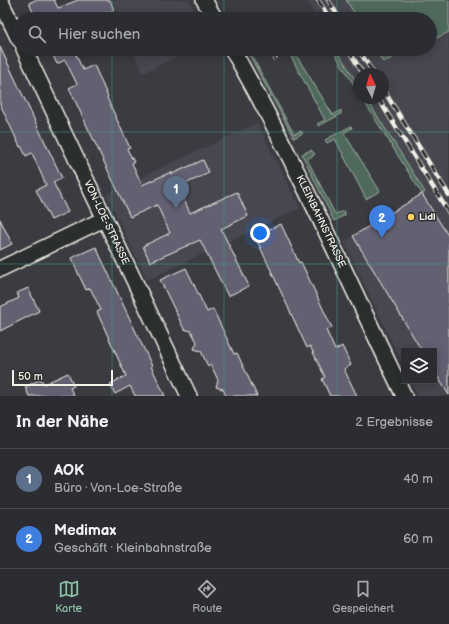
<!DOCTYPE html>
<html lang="de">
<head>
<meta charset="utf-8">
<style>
  :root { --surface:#2c2d32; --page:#34353a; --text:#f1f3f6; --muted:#a6a8ac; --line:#48494d; --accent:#8abfa5 }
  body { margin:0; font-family:"Balsamiq Sans",sans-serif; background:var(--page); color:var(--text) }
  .controls { position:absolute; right:12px; bottom:12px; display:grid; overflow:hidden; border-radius:0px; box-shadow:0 2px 10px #0003 }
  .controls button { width:36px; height:36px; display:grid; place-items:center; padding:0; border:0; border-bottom:1px solid var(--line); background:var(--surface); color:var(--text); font:20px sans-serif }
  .compass { position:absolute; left:353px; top:68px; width:36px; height:36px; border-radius:50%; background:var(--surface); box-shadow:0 2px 10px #0003; rotate:355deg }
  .scale { position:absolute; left:12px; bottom:10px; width:101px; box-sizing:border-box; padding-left:4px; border:2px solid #f4f1e8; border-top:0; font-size:11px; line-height:14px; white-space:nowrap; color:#f4f1e8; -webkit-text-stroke:3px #2a2d2e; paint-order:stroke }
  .you { position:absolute; left:260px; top:233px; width:14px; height:14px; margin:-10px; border:3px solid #fff; border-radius:50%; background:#1a73e8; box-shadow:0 0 0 6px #1a73e833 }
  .badge { display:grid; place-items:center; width:26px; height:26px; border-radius:50%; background:var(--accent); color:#fff; font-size:13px; font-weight:700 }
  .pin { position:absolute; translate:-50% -33px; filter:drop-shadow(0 1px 2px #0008) }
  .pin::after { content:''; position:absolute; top:21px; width:14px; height:12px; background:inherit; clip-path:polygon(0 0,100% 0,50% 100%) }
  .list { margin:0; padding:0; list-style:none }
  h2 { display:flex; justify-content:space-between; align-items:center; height:52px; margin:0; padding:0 16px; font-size:17px }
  h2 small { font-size:13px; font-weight:400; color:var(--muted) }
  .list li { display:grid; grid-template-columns:26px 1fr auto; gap:12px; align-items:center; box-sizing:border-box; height:60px; padding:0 16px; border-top:1px solid var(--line) }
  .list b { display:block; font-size:15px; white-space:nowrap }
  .list p { margin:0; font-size:13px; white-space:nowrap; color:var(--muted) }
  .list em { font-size:13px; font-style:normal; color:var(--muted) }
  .icon { flex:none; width:22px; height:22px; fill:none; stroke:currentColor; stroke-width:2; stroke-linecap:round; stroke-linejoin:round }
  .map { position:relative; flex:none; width:449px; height:396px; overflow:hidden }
  .search { position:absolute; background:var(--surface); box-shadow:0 2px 10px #0003; left:12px; right:12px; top:12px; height:44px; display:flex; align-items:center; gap:10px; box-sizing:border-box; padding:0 14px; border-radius:22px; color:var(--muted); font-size:15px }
  .sheet { height:172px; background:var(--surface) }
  nav { display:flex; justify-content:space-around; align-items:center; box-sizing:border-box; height:56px; border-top:1px solid var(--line); background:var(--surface); font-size:11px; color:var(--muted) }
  nav a { display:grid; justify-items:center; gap:2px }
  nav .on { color:var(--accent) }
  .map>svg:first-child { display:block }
  .built { fill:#474750 }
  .green { fill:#506b5b; stroke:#a2aea2 }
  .building { fill:#646072; stroke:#f4f1e8 }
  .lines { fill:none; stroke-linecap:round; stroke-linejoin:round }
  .minor-casing { stroke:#f4f1e8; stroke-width:18 }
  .path { stroke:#f4f1e8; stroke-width:2.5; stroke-dasharray:1 3; stroke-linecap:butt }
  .minor { stroke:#2a2d2e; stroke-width:15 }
  .rail-casing { stroke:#f4f1e8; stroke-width:4.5 }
  .rail { stroke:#2a2d2e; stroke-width:3; stroke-dasharray:9; stroke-linecap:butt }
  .grid { fill:none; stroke:#48958c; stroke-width:1; stroke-opacity:0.55 }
  .poi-dot { fill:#ffd166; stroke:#2a2d2e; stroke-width:1.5 }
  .labels { text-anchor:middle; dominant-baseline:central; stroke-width:3; stroke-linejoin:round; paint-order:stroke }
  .poi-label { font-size:10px; font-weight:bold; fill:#f4f1e8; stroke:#2a2d2e; text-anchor:start }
  .street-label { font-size:10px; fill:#f4f1e8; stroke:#2a2d2e }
</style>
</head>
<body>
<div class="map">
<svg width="449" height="396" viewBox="0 0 449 396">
  <rect width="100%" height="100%" fill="#3b3c42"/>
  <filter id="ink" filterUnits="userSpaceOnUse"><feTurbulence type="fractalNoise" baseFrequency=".025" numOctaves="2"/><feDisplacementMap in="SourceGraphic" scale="8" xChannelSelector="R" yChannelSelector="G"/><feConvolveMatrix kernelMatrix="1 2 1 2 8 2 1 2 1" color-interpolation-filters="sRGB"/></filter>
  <g filter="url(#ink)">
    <g class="built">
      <polygon points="112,0 189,0 200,19 120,19"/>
      <polygon points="306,0 346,0 358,19 317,19"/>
      <polygon points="449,32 449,396 418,396 410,381 434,381 434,351 404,351 404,367 344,242 425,192 366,98 383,98 383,74 359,74 359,86 336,49 375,49 383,62 412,49 430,49 430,41"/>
      <polygon points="132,49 193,49 143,73"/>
      <polygon points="257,123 300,208 147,280 106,194"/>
    </g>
    <g class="green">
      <polygon points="346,0 449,0 449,32 430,41 430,19 358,19"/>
      <polygon points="246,49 248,49 294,134 301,131 303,133 294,138"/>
      <polygon points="332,49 336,49 359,86 359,93"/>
      <polygon points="375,49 412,49 383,62"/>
      <polygon points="293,50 333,115 341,110 341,114 319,126 317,124 325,120 289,53"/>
      <polygon points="362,98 366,98 425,192 422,194"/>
      <polygon points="351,126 352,128 344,133 380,191 366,199 335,139 327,143 325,140"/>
      <polygon points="311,150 315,154 307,159 335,214 344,211 345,212 345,215 334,221 302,154"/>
    </g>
    <g class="building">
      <polygon points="35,0 54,0 58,8 78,0 110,0 114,10 91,19 32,19 35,17 29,3"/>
      <polygon points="0,47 62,178 53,182 68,212 51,220 36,190 46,185 32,153 26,156 21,146 20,147 0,104"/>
      <polygon points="50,49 89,49 76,55 83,70 94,65 108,97 107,98 130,148 127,149 134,162 132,163 142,185 171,172 172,174 203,160 209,173 178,187 190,213 237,192 248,216 221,229 249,286 228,296 200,240 150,262 143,246 170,233 157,205 130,217 69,88 77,84 65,60 57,64"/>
      <polygon points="422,194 449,237 449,395 434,371 434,351 422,351 353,236"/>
      <polygon points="0,219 12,244 0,250"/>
      <polygon points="281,224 299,263 301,262 332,328 326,330 335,350 342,346 351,365 344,369 357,396 330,396 322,379 325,377 310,346 307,348 255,236"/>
      <polygon points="96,247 152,366 151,366 165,396 135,396 130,386 115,394 110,384 126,376 97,312 101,310 90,288 86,290 71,258"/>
      <polygon points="186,268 207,312 213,309 234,354 237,353 257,396 226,396 223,389 216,387 218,380 211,365 208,367 201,351 194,349 197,342 191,331 184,329 160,280"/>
      <polygon points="28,288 39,311 0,331 0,307 19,298 17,293"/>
      <polygon points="68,373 74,386 70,388 74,396 29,396 25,387 41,379 44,384"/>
    </g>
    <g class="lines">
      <g class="minor-casing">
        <g id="minor">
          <polyline points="0,0 19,39"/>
          <polyline points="204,0 215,19"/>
          <path id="s1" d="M24 49 189 396"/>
          <path id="s2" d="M232 49C296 161 348 280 404 396"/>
          <polyline points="0,269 104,219"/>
        </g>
      </g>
      <polyline class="path" points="273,60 292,49"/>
      <use href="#minor" class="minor"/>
      <g class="rail-casing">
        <g id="rail">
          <polyline points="318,0 330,19"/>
          <polyline points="328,0 340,19"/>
          <polyline points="348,49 363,74"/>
          <polyline points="358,49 374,74"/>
          <polyline points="383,89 449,195"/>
          <polyline points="378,98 449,213"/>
        </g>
      </g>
      <use href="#rail" class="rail"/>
    </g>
  </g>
  <path class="grid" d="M112 0V19M224 0V19M337 0V19M112 49V396M224 49V396M337 49V396M0 132H449M0 264H449"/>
  <circle class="poi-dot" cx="411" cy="217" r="4"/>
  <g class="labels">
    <g class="poi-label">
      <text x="419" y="217">Lidl</text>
    </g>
    <g class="street-label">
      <text stroke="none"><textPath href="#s2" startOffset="194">KLEINBAHNSTRASSE</textPath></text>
      <text stroke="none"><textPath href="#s1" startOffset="192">VON-LOE-STRASSE</textPath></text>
    </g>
  </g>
</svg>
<div class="controls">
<button><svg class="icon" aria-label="layers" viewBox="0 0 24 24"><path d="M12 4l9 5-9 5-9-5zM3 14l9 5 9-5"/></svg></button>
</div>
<svg class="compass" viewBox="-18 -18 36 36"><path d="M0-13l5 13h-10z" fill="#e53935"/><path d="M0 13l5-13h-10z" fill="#a6a8ac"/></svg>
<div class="scale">50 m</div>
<div class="you"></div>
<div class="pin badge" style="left:176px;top:209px;background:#5c6f8a">1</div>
<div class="pin badge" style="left:382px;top:238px;background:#3f7fe0">2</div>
<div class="search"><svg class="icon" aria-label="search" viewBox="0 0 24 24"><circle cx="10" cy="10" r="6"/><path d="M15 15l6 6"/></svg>Hier suchen</div>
</div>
<section class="sheet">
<h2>In der Nähe<small>2 Ergebnisse</small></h2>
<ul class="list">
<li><span class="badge" style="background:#5c6f8a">1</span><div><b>AOK</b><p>Büro · Von-Loe-Straße</p></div><em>40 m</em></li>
<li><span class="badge" style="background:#3f7fe0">2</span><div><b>Medimax</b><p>Geschäft · Kleinbahnstraße</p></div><em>60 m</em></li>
</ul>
</section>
<nav>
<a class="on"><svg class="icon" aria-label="map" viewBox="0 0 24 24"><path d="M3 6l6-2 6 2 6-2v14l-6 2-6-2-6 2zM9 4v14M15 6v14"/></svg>Karte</a>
<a><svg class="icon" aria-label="directions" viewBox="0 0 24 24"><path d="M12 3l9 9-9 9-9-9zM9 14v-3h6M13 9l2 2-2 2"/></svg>Route</a>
<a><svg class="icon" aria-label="saved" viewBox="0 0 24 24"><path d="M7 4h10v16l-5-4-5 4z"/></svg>Gespeichert</a>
</nav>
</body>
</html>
